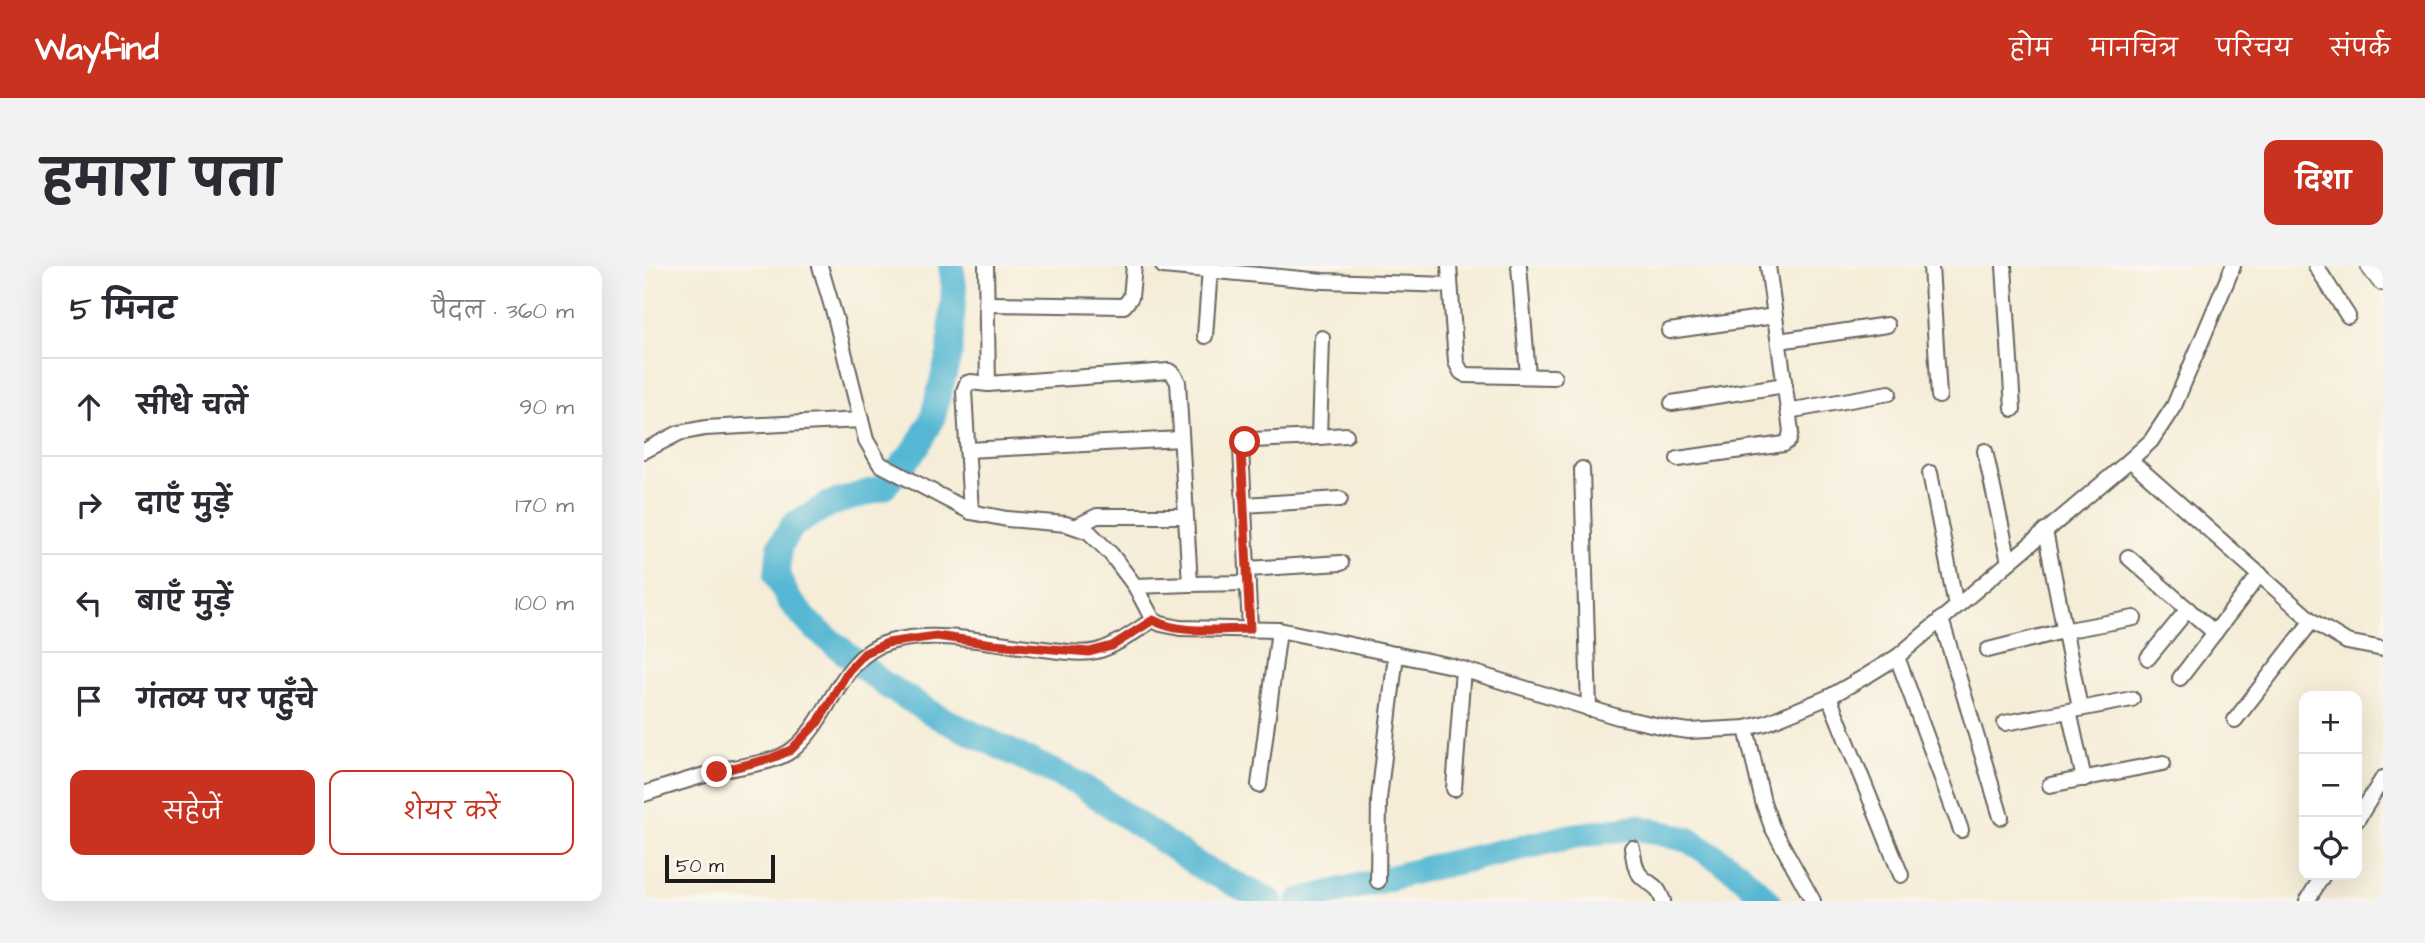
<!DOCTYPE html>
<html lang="hi">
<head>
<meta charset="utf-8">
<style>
  :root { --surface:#fff; --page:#f2f2f3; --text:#2b2b33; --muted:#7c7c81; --line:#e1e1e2; --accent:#c8321e }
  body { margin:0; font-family:"Architects Daughter","Playpen Sans Deva",sans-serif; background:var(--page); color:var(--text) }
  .controls { position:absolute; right:21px; bottom:21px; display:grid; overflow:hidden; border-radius:14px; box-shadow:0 7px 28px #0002 }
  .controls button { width:63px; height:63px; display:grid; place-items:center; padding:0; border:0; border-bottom:2px solid var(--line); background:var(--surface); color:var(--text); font:35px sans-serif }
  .scale { position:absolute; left:21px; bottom:18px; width:110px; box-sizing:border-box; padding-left:7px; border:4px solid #1c1c1c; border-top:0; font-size:19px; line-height:24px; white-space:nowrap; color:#1c1c1c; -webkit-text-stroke:5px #fbf7ec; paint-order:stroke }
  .stop { position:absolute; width:21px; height:21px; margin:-16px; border:5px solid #c8321e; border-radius:50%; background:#fff }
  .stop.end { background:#c8321e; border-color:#fff; box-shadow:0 2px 7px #0008 }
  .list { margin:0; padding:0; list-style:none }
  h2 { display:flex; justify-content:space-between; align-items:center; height:91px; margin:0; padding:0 28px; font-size:30px }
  h2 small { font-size:23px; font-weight:400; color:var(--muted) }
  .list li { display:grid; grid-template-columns:46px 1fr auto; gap:21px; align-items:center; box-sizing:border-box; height:98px; padding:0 28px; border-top:2px solid var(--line) }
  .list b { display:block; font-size:26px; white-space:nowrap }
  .list em { font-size:23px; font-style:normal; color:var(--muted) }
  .actions { display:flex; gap:14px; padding:21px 28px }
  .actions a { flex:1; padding:16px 0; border:2px solid var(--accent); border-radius:14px; text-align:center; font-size:24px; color:var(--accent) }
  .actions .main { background:var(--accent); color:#fff }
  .icon { flex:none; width:38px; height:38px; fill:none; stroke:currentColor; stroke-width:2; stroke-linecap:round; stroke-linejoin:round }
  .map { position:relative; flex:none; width:1739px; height:635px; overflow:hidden; border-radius:14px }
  header { display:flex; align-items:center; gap:42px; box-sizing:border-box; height:98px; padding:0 35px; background:var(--accent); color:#fff }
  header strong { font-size:33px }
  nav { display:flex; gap:38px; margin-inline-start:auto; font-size:24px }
  .intro { display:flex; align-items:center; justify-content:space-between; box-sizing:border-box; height:168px; padding:0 42px }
  h1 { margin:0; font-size:49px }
  .button { padding:18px 32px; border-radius:14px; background:var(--accent); color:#fff; font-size:24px; font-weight:700 }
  main { display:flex; gap:42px; padding:0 42px }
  aside { flex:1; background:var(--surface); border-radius:14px; box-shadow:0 7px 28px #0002 }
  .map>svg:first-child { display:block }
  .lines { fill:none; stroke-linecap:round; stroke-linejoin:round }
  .river { stroke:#54b7d3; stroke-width:26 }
  .street-casing { stroke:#68655e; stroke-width:18 }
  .primary-casing { stroke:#68655e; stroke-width:26 }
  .street { stroke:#fff; stroke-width:14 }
  .primary { stroke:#fff; stroke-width:23 }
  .route { stroke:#c8321e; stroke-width:9 }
</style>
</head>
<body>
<header>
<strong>Wayfind</strong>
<nav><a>होम</a><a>मानचित्र</a><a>परिचय</a><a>संपर्क</a></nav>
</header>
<div class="intro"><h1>हमारा पता</h1><a class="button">दिशा</a></div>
<main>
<aside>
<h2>5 मिनट<small>पैदल · 360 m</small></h2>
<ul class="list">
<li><svg class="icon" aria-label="ahead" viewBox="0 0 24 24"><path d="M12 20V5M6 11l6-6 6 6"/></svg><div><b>सीधे चलें</b></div><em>90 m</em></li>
<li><svg class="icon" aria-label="right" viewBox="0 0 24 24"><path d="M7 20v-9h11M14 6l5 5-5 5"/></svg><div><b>दाएँ मुड़ें</b></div><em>170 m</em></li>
<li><svg class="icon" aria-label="left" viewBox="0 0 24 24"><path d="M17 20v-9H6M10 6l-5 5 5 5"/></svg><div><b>बाएँ मुड़ें</b></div><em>100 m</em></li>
<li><svg class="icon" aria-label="arrive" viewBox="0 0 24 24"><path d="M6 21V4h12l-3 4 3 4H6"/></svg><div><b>गंतव्य पर पहुँचे</b></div></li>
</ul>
<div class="actions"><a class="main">सहेजें</a><a>शेयर करें</a></div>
</aside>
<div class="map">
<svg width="1739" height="635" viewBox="0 0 1739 635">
  <rect width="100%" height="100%" fill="#fbf7ec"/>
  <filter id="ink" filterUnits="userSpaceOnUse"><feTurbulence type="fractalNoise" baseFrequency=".0143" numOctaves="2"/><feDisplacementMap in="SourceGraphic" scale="14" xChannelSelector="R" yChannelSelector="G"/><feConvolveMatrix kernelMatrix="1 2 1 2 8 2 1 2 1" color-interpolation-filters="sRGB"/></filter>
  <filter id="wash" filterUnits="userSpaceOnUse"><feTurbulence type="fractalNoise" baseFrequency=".00686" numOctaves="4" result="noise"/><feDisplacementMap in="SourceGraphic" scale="28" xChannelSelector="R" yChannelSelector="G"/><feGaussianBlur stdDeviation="1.57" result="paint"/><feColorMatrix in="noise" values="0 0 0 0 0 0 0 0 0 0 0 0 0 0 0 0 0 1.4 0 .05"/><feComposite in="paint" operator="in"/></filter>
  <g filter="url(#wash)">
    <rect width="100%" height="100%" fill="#f5edd8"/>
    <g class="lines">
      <g class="river">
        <polyline points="307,0 310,20 306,85 288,154 273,181 239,222 186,238 149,259 136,280 133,308 144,333 167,359 240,418 296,452 435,518 557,601 626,635"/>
        <polyline points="655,635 785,602 929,570 992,561 1045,574 1092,605 1124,635"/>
      </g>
    </g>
  </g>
  <g filter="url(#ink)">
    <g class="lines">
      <g class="street-casing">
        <g id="street">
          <polyline points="176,0 192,54 222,174 236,198 327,246 363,253 422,258 445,266 467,288 491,320 509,354 517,358 536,362 635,364 808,400 974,451 1030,463 1045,465 1102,462 1122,457 1185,431 1222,410 1253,391 1486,194 1507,175 1530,140 1589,0"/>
          <polyline points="342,0 344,118"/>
          <polyline points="519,0 679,15 806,19"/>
          <polyline points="805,0 812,96 817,106 822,109 910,111"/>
          <polyline points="875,0 884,110"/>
          <polyline points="1287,0 1295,130"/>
          <polyline points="1360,0 1369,143"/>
          <polyline points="1672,0 1704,50"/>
          <polyline points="342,38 480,40 487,31 490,0"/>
          <polyline points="1025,65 1131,50"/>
          <polyline points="561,70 566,3"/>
          <polyline points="678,72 675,171 702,169"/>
          <polyline points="1135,75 1243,59"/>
          <polyline points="1028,137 1141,119"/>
          <polyline points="1144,145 1245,127"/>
          <polyline points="323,184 537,173"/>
          <polyline points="0,185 35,167 61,162 217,154"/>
          <polyline points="1341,185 1365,296"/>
          <polyline points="1034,193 1140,178 1145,174 1147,165 1124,0"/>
          <polyline points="1486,194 1668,355 1703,376 1739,383"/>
          <polyline points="938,203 945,443"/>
          <polyline points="1286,207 1312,340"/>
          <polyline points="600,239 696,233"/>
          <polyline points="327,246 320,125 323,117 327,116 344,118 525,105 529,108 534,116 546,318 491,320"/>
          <polyline points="433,260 453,250 541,250"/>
          <polyline points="1401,265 1436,442"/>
          <polyline points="1484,291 1571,367"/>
          <polyline points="603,303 697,297"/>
          <polyline points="546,318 604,317"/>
          <polyline points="1297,353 1357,551"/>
          <polyline points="606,363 597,182 601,176 609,174 675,171"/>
          <polyline points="1344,384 1419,365 1490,352"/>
          <polyline points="1253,391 1317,564"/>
          <polyline points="1504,392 1544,343"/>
          <polyline points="1536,412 1616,308"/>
          <polyline points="1185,431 1257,609"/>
          <polyline points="1425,445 1440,513"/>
          <polyline points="1591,454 1668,355"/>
          <polyline points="1361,457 1488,433"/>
          <polyline points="1102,462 1119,536 1128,561 1169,635"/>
          <polyline points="615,519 635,364"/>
          <polyline points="1406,519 1519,497"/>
          <polyline points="810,523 819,403"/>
          <path d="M0 528C24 520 47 513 71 506 95 499 128 499 148 484 188 453 194 390 246 376 294 363 351 378 400 383 417 385 436 389 453 385 473 380 492 364 509 354"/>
          <polyline points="1713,554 1739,512"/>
          <path d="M988 582C990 591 990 603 997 610 1008 621 1012 616 1019 635"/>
          <polyline points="734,615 735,533 752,388"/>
          <polyline points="1663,635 1679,609"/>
        </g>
      </g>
      <g class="primary-casing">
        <polyline id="primary" points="1729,0 1739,13"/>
      </g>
      <use href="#street" class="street"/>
      <use href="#primary" class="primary"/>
    </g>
  </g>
  <g class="lines" filter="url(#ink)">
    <path class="route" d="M73 506 128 492 147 484 174 456 204 405 221 387 243 377 292 370 349 378 445 386 468 380 509 354C536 369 575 363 606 363L597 182 601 176"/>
  </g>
</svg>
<div class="controls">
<button>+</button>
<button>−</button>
<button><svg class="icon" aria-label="locate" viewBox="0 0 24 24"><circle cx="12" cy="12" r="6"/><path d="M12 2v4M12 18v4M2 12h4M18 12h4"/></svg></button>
</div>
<div class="scale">50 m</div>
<div class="stop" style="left:601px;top:176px"></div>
<div class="stop end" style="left:73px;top:506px"></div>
</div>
</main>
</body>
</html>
